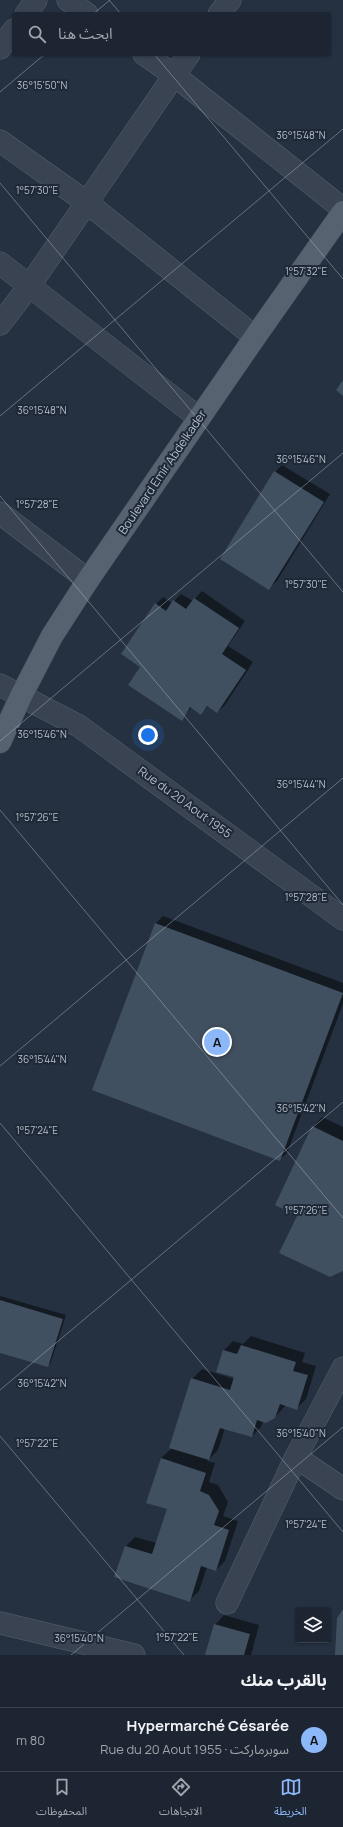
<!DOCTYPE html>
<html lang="ar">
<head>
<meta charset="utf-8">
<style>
  :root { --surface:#1c2531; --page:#29313d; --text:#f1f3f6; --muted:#a0a5ab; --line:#3a424d; --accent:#8cb8fa }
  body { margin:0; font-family:Manrope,"Noto Sans Arabic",sans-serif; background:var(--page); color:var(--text); direction:rtl }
  .controls { position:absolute; right:12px; bottom:12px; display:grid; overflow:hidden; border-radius:4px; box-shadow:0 1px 3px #0004 }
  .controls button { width:36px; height:36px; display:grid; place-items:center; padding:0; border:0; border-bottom:1px solid var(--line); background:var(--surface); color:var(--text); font:20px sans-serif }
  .you { position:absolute; left:148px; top:735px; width:14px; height:14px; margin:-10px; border:3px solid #fff; border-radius:50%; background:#1a73e8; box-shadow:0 0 0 6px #1a73e833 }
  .badge { display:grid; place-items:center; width:26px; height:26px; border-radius:50%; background:var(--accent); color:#111; font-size:13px; font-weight:700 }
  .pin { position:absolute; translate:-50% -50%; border:2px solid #fff; box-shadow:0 1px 4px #0006 }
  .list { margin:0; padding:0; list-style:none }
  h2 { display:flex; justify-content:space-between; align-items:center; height:52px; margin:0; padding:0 16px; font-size:17px }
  h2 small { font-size:13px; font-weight:400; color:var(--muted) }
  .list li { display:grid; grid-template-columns:26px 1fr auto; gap:12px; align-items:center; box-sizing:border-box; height:64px; padding:0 16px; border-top:1px solid var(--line) }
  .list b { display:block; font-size:15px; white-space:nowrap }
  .list p { margin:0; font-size:13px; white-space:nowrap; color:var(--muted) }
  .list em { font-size:13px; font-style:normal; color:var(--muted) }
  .icon { flex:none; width:22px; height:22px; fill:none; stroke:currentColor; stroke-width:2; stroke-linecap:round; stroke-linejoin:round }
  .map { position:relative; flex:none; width:343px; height:1655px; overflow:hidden; direction:ltr }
  .search { position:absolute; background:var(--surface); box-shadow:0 1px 3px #0004; left:12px; right:12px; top:12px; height:44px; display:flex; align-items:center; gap:10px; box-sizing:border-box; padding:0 14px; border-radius:4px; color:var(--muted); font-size:15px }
  .sheet { height:116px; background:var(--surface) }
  nav { display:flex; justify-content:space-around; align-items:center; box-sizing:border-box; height:56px; border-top:1px solid var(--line); background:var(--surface); font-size:11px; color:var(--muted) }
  nav a { display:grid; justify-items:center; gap:2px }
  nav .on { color:var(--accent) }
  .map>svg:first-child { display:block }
  .shadow { fill:#0007 }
  .building { fill:#415060 }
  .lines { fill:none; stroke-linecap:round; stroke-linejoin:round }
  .minor-casing { stroke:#57616e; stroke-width:23 }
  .tertiary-casing { stroke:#57616e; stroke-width:23 }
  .primary-casing { stroke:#434c5a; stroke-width:23 }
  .minor { stroke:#394351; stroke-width:22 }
  .tertiary { stroke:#394351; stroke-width:22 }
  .primary { stroke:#576271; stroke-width:22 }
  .ticks { fill:none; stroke:#b6becb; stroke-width:1; stroke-opacity:0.45 }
  .labels { text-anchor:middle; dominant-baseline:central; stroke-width:4; stroke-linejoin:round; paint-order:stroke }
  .street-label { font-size:12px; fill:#b6becb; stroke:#1e2836 }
  .ticks-label { font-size:10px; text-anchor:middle; fill:#b6becb; stroke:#1e2836; stroke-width:4; stroke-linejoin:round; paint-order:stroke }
</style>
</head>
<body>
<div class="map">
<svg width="343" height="1655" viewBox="0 0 343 1655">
  <rect width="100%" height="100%" fill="#253141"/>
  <g class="shadow">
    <polygon points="282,465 330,494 277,581 269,588 275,472"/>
    <polygon points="202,591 245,621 228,646 253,662 225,705 217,712 208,706 201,713 192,707 181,719 141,666 156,604 163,597 172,603 181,594 193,601"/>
    <polygon points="163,916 343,983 343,1004 287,1153 279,1160 93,1090 156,923"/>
    <polygon points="322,1117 343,1127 343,1270 298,1215 313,1127"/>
    <polygon points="0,1296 66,1315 51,1362 47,1366 0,1352"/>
    <polygon points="251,1336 305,1353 302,1362 316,1366 306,1399 297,1408 286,1405 275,1417 263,1421 261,1427 252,1436 225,1428 218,1450 207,1461 215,1463 209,1482 218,1485 228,1502 223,1516 238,1521 225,1561 216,1570 207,1567 199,1591 190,1600 116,1577 126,1546 135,1537 157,1543 168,1509 161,1458 172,1448 192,1379 202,1369 234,1379 235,1376 224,1350 233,1341 243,1344"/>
    <polygon points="224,1615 259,1625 251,1655 206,1655 215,1625"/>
  </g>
  <g class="building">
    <polygon points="343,380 343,396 336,390"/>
    <polygon points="274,471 324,502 269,590 220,559"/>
    <polygon points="194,598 239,628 222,654 246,670 217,713 207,706 201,715 190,707 182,721 128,685 140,667 121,654 155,603 166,611 173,600 186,609"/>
    <polygon points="155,923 343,993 280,1161 92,1090"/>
    <polygon points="312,1126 343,1141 343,1271 330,1277 279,1253 297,1216 275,1205"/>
    <polygon points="0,1300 63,1319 48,1367 0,1353"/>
    <polygon points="241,1345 296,1362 293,1371 308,1375 297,1410 280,1404 275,1418 266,1423 257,1420 252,1437 220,1428 209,1460 169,1448 191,1378 230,1390 234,1377 216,1372 223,1350 237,1354"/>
    <polygon points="161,1458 206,1473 200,1491 209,1495 219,1511 214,1525 229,1530 216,1571 201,1566 190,1602 114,1577 125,1546 152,1554 167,1509 146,1503"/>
    <polygon points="343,1609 343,1655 335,1655 337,1618"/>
    <polygon points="214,1624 250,1634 244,1655 205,1655"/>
  </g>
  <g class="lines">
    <g class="minor-casing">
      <g id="minor">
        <polyline points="68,0 87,14"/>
        <polyline points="26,14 36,0"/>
        <polyline points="219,14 230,0"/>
        <polyline points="0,48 14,30"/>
        <polyline points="144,54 174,75 343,209"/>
        <polyline points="0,141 86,202 255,337"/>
        <polyline points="0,263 199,418"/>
        <polyline points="0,324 30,285 189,54"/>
        <polyline points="0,513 88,580"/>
        <polyline points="0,685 21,696"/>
        <polyline points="296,1457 343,1489"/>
        <polyline points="227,1603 296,1457 343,1368"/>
        <polyline points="0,1623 134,1655"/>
      </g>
    </g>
    <g class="tertiary-casing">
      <polyline id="tertiary" points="21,696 79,726 343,919"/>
    </g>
    <g class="primary-casing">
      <polyline id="primary" points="0,742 21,696 52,636 88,580 255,337 343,212"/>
    </g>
    <use href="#minor" class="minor"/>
    <use href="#tertiary" class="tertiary"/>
    <use href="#primary" class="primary"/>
  </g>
  <path class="ticks" d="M109 0 121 14M93 14 110 0M154 54 343 279M0 92 45 54M0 183 343 592M0 416 343 129M0 496 343 905M0 741 343 453M0 810 343 1218M0 1066 343 778M0 1123 343 1532M0 1390 343 1102M0 1436 184 1655M71 1655 343 1427"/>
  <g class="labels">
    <g class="street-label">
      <text transform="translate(162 472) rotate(-56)">Boulevard Emir Abdelkader</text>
      <text transform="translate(185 802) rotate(36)">Rue du 20 Aout 1955</text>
    </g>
  </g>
  <g class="ticks-label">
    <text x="42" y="89">36°15'50"N</text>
    <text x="301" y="139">36°15'48"N</text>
    <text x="37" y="194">1°57'30"E</text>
    <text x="306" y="275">1°57'32"E</text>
    <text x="42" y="414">36°15'48"N</text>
    <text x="301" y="463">36°15'46"N</text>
    <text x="37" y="508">1°57'28"E</text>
    <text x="306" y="588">1°57'30"E</text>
    <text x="42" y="738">36°15'46"N</text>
    <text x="301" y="788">36°15'44"N</text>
    <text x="37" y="821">1°57'26"E</text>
    <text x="306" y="901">1°57'28"E</text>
    <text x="42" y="1063">36°15'44"N</text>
    <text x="301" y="1112">36°15'42"N</text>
    <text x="37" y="1134">1°57'24"E</text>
    <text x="306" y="1214">1°57'26"E</text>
    <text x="42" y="1387">36°15'42"N</text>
    <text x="301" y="1437">36°15'40"N</text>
    <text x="37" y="1447">1°57'22"E</text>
    <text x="306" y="1528">1°57'24"E</text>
    <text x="177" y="1641">1°57'22"E</text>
    <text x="79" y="1642">36°15'40"N</text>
  </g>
</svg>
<div class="controls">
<button><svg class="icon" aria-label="layers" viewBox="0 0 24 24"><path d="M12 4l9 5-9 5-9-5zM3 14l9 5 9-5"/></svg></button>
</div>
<div class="you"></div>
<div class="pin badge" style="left:217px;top:1042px">A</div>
<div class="search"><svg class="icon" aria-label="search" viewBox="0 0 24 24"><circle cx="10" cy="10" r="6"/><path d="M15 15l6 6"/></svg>ابحث هنا</div>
</div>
<section class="sheet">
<h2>بالقرب منك<small></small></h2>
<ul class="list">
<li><span class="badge">A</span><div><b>Hypermarché Césarée</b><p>سوبرماركت · Rue du 20 Aout 1955</p></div><em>80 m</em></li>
</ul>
</section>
<nav>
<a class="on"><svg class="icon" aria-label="map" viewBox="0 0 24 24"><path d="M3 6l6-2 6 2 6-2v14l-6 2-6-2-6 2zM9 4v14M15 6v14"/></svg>الخريطة</a>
<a><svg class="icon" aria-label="directions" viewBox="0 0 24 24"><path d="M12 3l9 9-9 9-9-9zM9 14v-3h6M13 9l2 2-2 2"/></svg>الاتجاهات</a>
<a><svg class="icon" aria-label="saved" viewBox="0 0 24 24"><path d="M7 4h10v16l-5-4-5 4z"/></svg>المحفوظات</a>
</nav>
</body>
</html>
